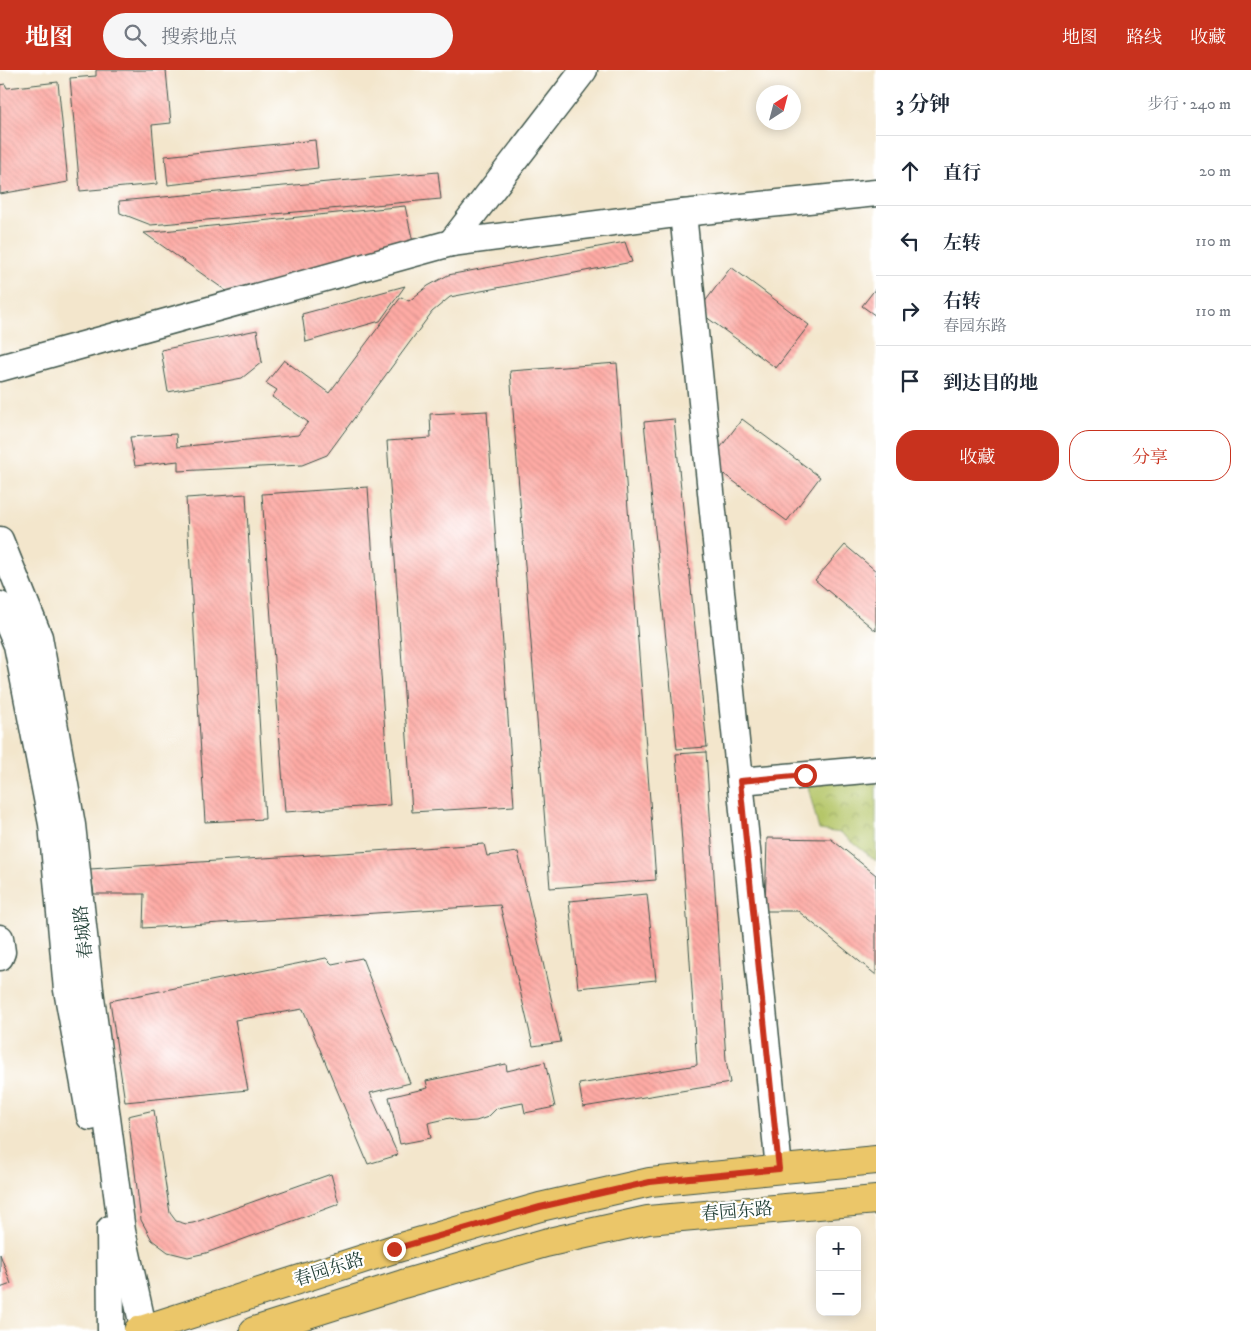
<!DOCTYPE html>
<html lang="zh">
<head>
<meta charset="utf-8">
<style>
  :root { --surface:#fff; --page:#f6f6f7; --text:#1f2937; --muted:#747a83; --line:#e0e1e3; --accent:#c8321e }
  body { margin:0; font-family:"IM FELL DW Pica","Noto Serif SC",serif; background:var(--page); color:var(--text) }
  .controls { position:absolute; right:15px; bottom:15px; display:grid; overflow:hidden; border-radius:10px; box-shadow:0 2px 12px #0003 }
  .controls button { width:45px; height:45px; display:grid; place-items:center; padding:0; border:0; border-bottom:1px solid var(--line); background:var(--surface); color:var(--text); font:25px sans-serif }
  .compass { position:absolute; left:756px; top:15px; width:45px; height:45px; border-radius:50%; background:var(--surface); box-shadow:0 2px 12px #0003; rotate:36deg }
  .stop { position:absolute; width:15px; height:15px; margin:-11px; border:4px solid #c8321e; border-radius:50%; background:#fff }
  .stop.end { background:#c8321e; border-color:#fff; box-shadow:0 1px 5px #0008 }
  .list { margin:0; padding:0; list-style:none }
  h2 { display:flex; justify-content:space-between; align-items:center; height:65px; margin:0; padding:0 20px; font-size:21px }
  h2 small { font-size:16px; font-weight:400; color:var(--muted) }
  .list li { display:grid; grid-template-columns:32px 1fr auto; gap:15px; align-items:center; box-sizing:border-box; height:70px; padding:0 20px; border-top:1px solid var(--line) }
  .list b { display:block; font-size:19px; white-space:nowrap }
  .list p { margin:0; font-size:16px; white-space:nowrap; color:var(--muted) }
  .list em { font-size:16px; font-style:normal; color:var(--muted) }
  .actions { display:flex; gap:10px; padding:15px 20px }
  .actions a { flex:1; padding:11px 0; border:1px solid var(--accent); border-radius:20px; text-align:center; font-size:18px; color:var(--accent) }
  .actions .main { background:var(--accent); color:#fff }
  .icon { flex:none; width:28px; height:28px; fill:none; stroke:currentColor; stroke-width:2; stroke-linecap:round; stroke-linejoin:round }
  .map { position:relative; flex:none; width:876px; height:1261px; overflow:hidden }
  header { display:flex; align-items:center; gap:30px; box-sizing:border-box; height:70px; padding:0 25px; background:var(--accent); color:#fff }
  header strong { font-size:24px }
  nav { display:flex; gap:28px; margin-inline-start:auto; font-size:18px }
  .search { width:350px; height:45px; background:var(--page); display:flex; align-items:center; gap:12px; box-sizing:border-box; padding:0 18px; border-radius:28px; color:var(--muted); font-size:19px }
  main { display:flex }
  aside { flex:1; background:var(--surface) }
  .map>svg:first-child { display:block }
  .park { fill:url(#park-crowns); stroke:#6a824e }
  .building { fill:url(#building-back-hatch) }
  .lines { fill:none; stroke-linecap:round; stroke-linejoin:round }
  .minor-casing { stroke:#3f564b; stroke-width:29 }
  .major-casing { stroke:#3f564b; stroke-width:30 }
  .minor { stroke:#fff; stroke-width:26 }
  .major { stroke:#ebc669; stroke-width:28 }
  .route { stroke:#c8321e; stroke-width:6 }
  .labels { text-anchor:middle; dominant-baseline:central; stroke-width:4.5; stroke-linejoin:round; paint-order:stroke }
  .street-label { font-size:18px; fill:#1f3d34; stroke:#fff }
</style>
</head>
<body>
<header>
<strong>地图</strong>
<div class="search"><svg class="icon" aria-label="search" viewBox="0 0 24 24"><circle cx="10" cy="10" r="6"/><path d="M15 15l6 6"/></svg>搜索地点</div>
<nav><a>地图</a><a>路线</a><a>收藏</a></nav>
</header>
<main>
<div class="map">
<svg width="876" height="1261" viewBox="0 0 876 1261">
  <defs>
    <pattern id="park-crowns" width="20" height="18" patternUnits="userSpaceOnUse" patternTransform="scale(1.25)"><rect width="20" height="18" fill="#b5c669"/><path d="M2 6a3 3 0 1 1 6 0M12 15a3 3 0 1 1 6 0" fill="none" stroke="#93a257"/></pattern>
    <pattern id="building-back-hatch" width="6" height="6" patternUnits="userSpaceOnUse" patternTransform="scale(1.25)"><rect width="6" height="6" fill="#feaaa4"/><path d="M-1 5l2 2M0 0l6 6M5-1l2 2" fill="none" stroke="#d9938e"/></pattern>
  </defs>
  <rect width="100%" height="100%" fill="#fff"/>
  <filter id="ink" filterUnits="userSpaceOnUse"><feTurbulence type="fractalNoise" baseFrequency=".02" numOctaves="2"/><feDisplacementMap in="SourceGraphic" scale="10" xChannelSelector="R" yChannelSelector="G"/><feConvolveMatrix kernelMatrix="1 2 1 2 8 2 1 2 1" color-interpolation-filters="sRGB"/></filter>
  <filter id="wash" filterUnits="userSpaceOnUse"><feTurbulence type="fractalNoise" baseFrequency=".0096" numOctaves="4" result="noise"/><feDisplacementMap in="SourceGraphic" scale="20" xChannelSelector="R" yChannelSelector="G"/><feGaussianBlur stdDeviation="1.12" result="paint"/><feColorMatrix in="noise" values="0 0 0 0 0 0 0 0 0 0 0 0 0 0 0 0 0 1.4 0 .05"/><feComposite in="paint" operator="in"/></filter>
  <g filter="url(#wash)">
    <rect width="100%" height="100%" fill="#f3e6cc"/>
    <polygon class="park" points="876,699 876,791 841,763 819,760 805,705"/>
    <g id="blocks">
      <g class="building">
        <polygon points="96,0 166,0 171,53 152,55 157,114 80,121 70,8 96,6"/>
        <polygon points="58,12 68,112 0,124 0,15 5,14 7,18"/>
        <polygon points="315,70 318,98 168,115 165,86"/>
        <polygon points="438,102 441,129 151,155 120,143 119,131"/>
        <polygon points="405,136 414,177 232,225 144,163"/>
        <polygon points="625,172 632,192 450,227 432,242 327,385 302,395 178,401 178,391 135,396 130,367 176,364 177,377 298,365 308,352 272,327 277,320 266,313 284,290 329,323 401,227 409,231 428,216 448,205"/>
        <polygon points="731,197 809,255 776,298 698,241"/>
        <polygon points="405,216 380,251 306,272 302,244"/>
        <polygon points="876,218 876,246 862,236"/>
        <polygon points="257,260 262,292 242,308 168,322 161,280"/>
        <polygon points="617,293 656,810 550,818 510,301"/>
        <polygon points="487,341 514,736 412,742 387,371 431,368 430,344"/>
        <polygon points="674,349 707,677 677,679 644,352"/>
        <polygon points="742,349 820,407 787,451 709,393"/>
        <polygon points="368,417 390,735 285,742 262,424"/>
        <polygon points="246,424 265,749 205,752 186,428"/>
        <polygon points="845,475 876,501 876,561 815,510"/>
        <polygon points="706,682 726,990 730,1013 583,1037 579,1014 697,995 676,684"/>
        <polygon points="767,768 831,769 876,805 876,905 798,841 765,841"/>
        <polygon points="484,774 487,786 518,782 561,972 533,976 500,835 143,858 144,824 94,824 90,799"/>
        <polygon points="647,824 656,910 578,918 569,831"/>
        <polygon points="326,888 332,894 362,888 410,1013 370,1023 398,1085 368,1094 303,939 235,950 248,1020 125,1032 110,931"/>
        <polygon points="545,992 555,1037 525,1043 523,1033 497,1038 488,1047 476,1051 462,1052 450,1048 428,1053 431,1068 400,1074 389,1027 428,1018 426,1011 506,994 507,1001"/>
        <polygon points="154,1040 170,1143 176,1151 186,1154 193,1153 331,1104 339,1134 206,1183 188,1187 168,1182 152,1170 141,1150 128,1046"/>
        <polygon points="0,1184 11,1214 0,1218"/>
      </g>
    </g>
  </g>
  <g filter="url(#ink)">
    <use href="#blocks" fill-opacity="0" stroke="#3f564b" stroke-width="1"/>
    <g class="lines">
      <g class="minor-casing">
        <g id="minor">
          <polyline points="683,143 779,1099"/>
          <polyline points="451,173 584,0"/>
          <polyline points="0,298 451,173 683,143 876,123"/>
          <polyline points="0,470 39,567 72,755 90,920 122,1161 144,1261"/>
          <polyline points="0,535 17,575 52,754 67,920 90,1047"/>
          <polyline points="740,711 876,699"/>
          <polyline points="0,868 2,882 0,887"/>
          <polyline points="110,1159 111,1261"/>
        </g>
      </g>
      <g class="major-casing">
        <g id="major">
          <polyline points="138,1261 394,1179 540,1137 650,1112 876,1090"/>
          <polyline points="254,1261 403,1214 545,1173 648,1150 876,1130"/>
        </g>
      </g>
      <use href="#minor" class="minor"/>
      <use href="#major" class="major"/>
    </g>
  </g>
  <g class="lines" filter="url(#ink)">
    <polyline class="route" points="394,1179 540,1137 650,1112 779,1099 740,711 805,705"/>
  </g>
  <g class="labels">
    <g class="street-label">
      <text transform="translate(84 862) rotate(-96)">春城路</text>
      <text transform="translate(737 1142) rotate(-5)">春园东路</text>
      <text transform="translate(329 1200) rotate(-18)">春园东路</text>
    </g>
  </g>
</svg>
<div class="controls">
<button>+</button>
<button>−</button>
</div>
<svg class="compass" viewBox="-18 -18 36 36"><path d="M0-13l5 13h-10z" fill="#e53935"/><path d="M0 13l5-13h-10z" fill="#747a83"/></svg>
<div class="stop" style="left:805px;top:705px"></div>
<div class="stop end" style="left:394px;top:1179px"></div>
</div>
<aside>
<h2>3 分钟<small>步行 · 240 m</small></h2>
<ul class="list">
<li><svg class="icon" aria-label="ahead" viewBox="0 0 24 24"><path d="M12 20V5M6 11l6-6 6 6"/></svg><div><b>直行</b></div><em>20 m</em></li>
<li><svg class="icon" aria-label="left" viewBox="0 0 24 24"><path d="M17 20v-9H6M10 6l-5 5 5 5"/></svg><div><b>左转</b></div><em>110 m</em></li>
<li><svg class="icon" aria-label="right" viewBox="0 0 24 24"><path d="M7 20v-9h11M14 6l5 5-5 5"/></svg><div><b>右转</b><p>春园东路</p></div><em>110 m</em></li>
<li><svg class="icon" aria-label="arrive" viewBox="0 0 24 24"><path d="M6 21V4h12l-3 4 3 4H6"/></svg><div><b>到达目的地</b></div></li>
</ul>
<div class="actions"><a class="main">收藏</a><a>分享</a></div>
</aside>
</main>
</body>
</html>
